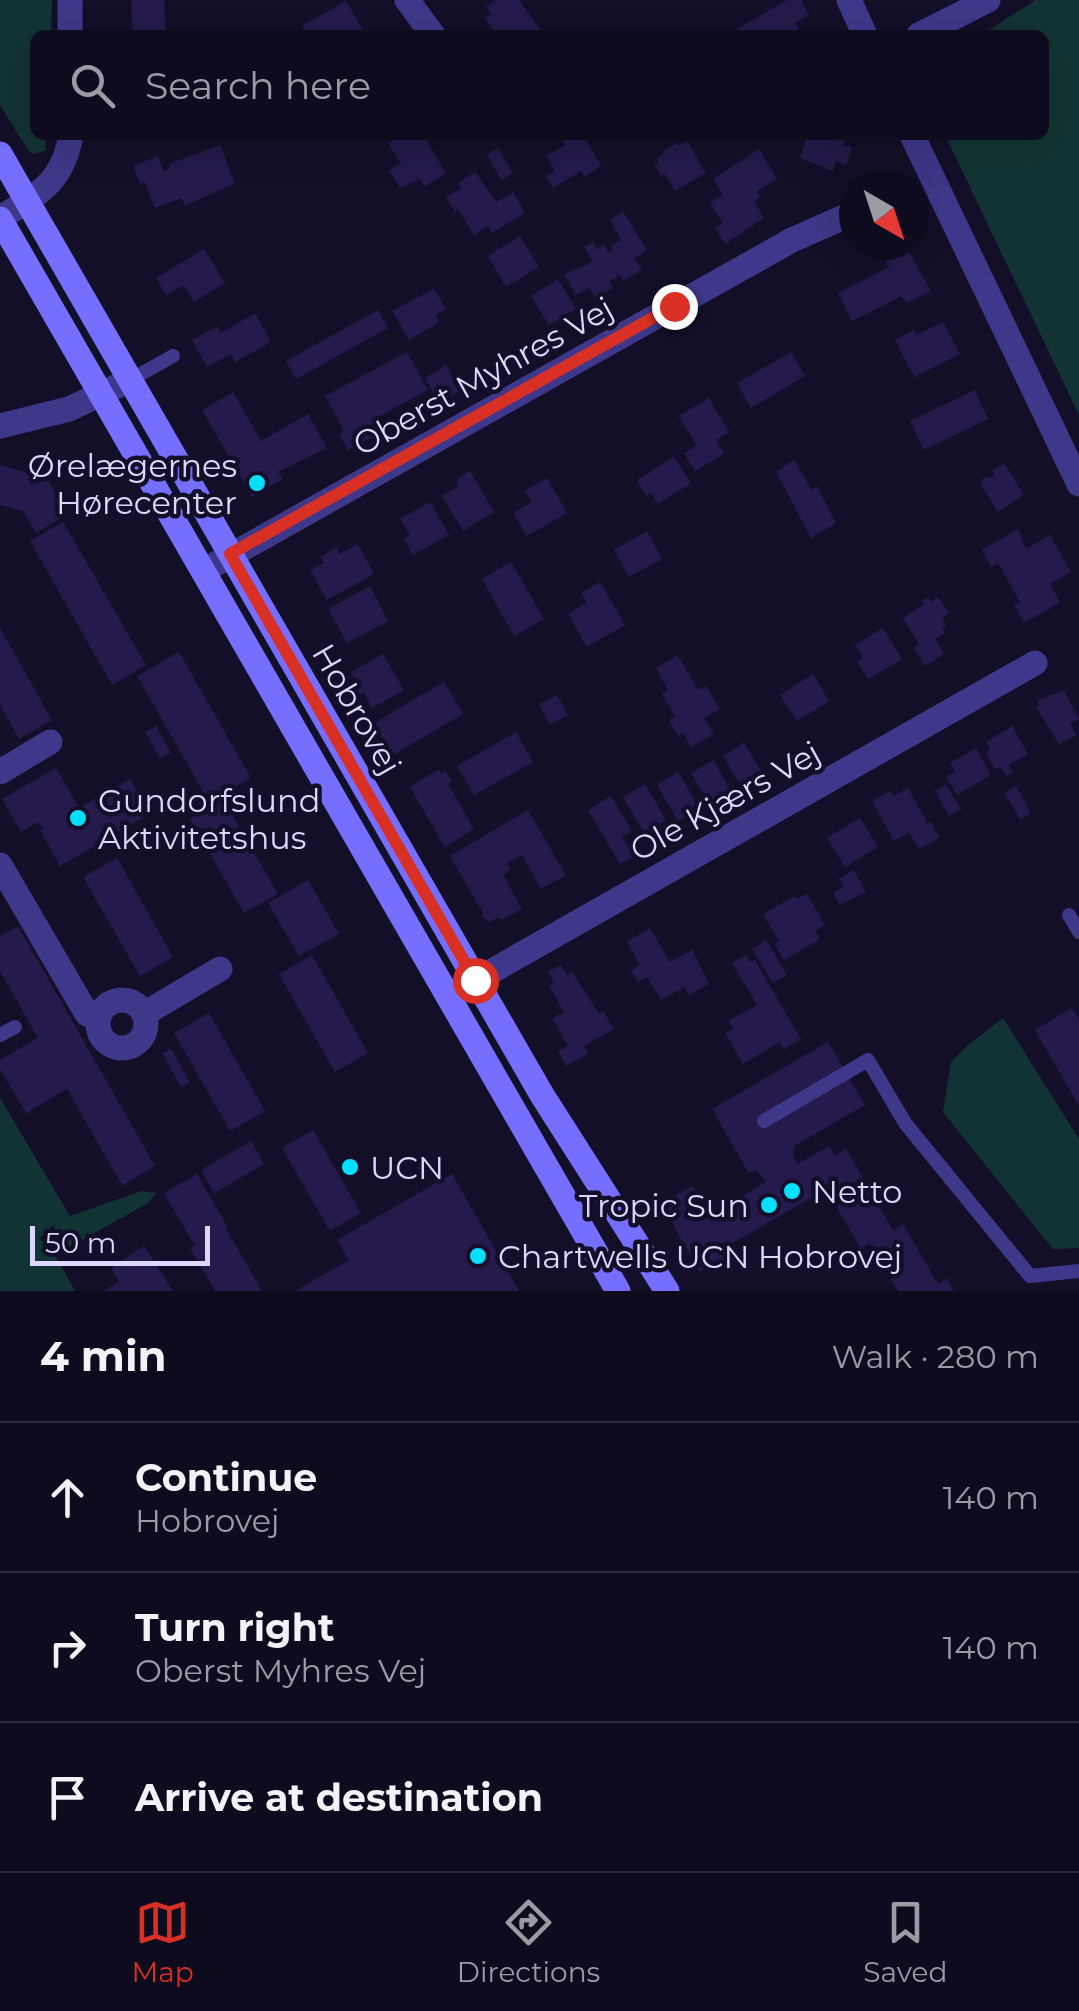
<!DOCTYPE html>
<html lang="en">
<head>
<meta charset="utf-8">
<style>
  :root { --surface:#0f0b1f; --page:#181428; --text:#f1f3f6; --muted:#9b9ba4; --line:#2f2b3d; --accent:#d93025 }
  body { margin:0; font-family:Montserrat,sans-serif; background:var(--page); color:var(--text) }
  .compass { position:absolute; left:839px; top:170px; width:90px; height:90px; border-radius:50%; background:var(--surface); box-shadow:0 10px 40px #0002; rotate:141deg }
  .scale { position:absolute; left:30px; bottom:25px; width:180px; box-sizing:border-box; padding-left:10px; border:5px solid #ddd7ff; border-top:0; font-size:28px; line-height:35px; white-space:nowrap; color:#ddd7ff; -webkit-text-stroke:8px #140f29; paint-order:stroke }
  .stop { position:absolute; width:30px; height:30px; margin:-22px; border:8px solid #d93025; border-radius:50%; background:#fff }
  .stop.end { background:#d93025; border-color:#fff; box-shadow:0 2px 10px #0008 }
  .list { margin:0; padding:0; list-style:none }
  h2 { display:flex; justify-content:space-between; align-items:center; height:130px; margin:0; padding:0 40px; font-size:42px }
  h2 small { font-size:32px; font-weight:400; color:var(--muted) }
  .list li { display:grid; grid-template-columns:65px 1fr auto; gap:30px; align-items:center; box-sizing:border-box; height:150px; padding:0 40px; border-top:2px solid var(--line) }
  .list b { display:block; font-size:38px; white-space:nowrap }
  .list p { margin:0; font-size:32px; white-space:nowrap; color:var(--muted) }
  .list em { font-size:32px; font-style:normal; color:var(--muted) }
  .icon { flex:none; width:55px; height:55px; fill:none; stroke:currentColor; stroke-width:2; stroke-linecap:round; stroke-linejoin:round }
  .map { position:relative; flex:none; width:1079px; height:1291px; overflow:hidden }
  .search { position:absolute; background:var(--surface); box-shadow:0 10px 40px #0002; left:30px; right:30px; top:30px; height:110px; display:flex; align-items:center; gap:25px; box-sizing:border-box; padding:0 35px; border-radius:15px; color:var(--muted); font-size:38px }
  .sheet { height:580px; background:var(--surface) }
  nav { display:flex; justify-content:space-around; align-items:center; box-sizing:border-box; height:140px; border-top:2px solid var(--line); background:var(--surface); font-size:28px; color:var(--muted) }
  nav a { display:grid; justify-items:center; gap:5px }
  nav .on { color:var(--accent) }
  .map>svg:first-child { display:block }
  .green { fill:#123333 }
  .building { fill:#251a4b }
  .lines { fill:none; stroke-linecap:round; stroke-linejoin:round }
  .service { stroke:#3e388a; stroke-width:14 }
  .minor { stroke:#3e388a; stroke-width:25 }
  .tertiary { stroke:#3e388a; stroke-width:25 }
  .secondary { stroke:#766eff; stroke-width:25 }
  .route { stroke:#d93025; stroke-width:12 }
  .poi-dot { fill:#03dfff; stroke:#140f29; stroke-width:4 }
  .labels { text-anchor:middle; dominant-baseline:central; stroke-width:9; stroke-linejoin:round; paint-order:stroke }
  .street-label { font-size:32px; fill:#ddd7ff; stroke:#140f29 }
  .poi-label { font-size:32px; fill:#ddd7ff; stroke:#140f29; text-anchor:start }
</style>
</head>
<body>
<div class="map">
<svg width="1079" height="1291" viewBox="0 0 1079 1291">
  <rect width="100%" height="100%" fill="#140f29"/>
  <g class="green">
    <polygon points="0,0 52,0 51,35 35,35 35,135 46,135 46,150 34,154 29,152 0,105"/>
    <polygon points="1036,0 1079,0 1079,415 945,135 1044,135 1044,35 981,35"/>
    <polygon points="1003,1018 1079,1139 1079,1248 1053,1249 943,1112 951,1062 967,1046"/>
    <polygon points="0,1098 70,1216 142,1191 156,1193 148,1203 55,1255 75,1291 0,1291"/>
  </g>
  <g class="building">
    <polygon points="131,0 164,0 166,31 133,33"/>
    <polygon points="495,0 519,0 542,32 537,35 506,35 503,31 497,35 485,18 491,14 486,7"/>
    <polygon points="787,0 801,0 809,15 795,23 802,35 727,35"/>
    <polygon points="346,1 364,32 359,35 307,35 302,26"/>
    <polygon points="401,135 423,135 446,173 424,187 420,179 400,188 389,170 401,163 388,143"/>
    <polygon points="560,135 583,135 601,166 584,177 581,171 553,188 546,176 555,171 546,156 565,145"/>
    <polygon points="807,135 846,135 843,145 852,148 846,165 836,161 833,171 800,158"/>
    <polygon points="687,141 706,173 675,191 665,174 661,176 654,165 659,163 656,159 664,154 663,151 676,143 678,146"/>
    <polygon points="220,145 235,183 185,206 182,198 155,208 145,182 140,184 133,166 158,156 164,171 170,168 169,164"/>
    <polygon points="498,148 513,173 501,180 487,155"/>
    <polygon points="759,149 777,179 757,191 760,197 754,201 764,218 725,244 715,228 723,224 710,202 723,195 713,179"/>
    <polygon points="475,172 497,202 513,192 525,213 492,233 488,226 474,235 458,209 455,212 446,197 461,188 458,183"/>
    <polygon points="623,212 647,250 634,258 642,270 623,281 620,275 609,281 613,288 595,298 589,288 576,295 564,274 593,262 584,247 593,242 597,249 604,245 609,253 613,250 611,246 621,240 610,220"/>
    <polygon points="520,236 539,267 506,287 488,256"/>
    <polygon points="877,245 905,245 931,291 906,303 902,296 852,321 838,293 889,267 883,255 880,256"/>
    <polygon points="204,249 225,283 194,302 184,285 166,295 156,278"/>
    <polygon points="558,279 576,309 549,325 531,296"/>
    <polygon points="434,289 446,309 435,315 439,322 409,340 392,311"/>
    <polygon points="378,310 388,328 296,379 286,361"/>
    <polygon points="255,313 271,342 235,362 231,354 207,367 192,340 217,326 221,333"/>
    <polygon points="943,322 960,354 914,377 895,340 914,330 916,335"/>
    <polygon points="407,352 428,390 374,419 381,432 348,450 339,434 344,431 325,396"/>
    <polygon points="791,352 805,376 751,408 737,383"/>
    <polygon points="446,365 460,391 439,403 425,378"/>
    <polygon points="975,390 988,419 924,450 910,421"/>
    <polygon points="233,392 261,441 308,414 327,448 278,472 283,479 252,497 202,410"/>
    <polygon points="709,398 729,432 716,440 724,454 695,471 684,453 697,446 679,416"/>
    <polygon points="674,457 691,483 658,504 651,493 646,496 637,480"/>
    <polygon points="794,460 812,490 817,487 836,523 811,538 776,472"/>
    <polygon points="1004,463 1024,495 998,512 981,485 983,478 995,476 992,471"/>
    <polygon points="0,465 47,479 68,514 36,533 23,511 0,505"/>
    <polygon points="470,471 494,512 463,531 442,496 457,487 458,478"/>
    <polygon points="547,478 567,513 527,536 513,513 532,502 525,491"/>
    <polygon points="430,502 449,535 413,555 404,539 410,536 400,519"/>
    <polygon points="63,522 146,665 112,685 30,541"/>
    <polygon points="1018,529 1026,549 1050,535 1071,572 1050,584 1060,602 1024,623 1014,605 1020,602 998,563 991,567 982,550"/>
    <polygon points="647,531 662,559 629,577 614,550"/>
    <polygon points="358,544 374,574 327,600 310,570 324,563 320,557 337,547 340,554"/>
    <polygon points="511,562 544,619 514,636 482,579"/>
    <polygon points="600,582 625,625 587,647 568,614 587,602 581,593"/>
    <polygon points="370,586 388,621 347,643 328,609"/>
    <polygon points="928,597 932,602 938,597 949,613 942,618 947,626 942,628 945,633 935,639 944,654 925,666 914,648 919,644 903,618 924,604 922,601"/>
    <polygon points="0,628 52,720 19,739 0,705"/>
    <polygon points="883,628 902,659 868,679 857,661 863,658 855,645"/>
    <polygon points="179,652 251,778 209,802 137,676"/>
    <polygon points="383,654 404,690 372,708 364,693 357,697 353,692 360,688 351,672"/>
    <polygon points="678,655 698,690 706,686 720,709 704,718 714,734 691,747 683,733 678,736 669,720 675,716 662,694 668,690 656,668"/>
    <polygon points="813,674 829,701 797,721 780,695"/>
    <polygon points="444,682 463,714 393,755 374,723"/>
    <polygon points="1064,690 1079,719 1070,724 1076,735 1059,744 1036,707 1039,705 1037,701"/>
    <polygon points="557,695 568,715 550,724 539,704"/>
    <polygon points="156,726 171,753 160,759 145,732"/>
    <polygon points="1012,726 1028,754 1009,765 1013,772 1006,776 1001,768 995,769 986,753 990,748 986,742"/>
    <polygon points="516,732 533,762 474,795 457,766"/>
    <polygon points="744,743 766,778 744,791 723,756"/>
    <polygon points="976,748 991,775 957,795 946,777 955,772 950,763"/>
    <polygon points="713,760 735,796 712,809 691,773"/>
    <polygon points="56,768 79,808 130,779 150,814 60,866 40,830 43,829 38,822 21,832 2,799"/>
    <polygon points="439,769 442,774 445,771 452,782 448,784 474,829 445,847 410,787"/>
    <polygon points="678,772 700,809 678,821 657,785"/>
    <polygon points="645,784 666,820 644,833 623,797"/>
    <polygon points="946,785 961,809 949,816 935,791"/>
    <polygon points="1016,786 1031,813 1021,820 1004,793"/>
    <polygon points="908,788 927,822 923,826 931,822 939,838 919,849 909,832 894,841 872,801 890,791 893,796"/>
    <polygon points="611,796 632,831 622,837 634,856 620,864 588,810"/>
    <polygon points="223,799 278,894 244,913 190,819"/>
    <polygon points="528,810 566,875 541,889 522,855 507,863 511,870 503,875 522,909 501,920 499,917 488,922 482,916 483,908 481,910 450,856"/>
    <polygon points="860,818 878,847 845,867 827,838"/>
    <polygon points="117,858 173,957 140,976 83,877"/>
    <polygon points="854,870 866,892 840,905 833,893 844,887 839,879"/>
    <polygon points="308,880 339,934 299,956 268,903"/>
    <polygon points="807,894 825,925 815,930 820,939 784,960 774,943 779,941 763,914 795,896 797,899"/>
    <polygon points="18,926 155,1166 122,1185 67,1089 26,1113 0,1069 0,1060 38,1038 0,971 0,936"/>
    <polygon points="650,928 670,962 692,950 709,984 689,995 684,987 661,1000 647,977 638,982 631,970 640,965 627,942"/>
    <polygon points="766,940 787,975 773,983 752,949"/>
    <polygon points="312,955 368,1053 335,1072 279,974"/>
    <polygon points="746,955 750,962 755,961 801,1039 784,1049 780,1042 743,1064 725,1033 733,1029 729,1021 757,1005 732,963"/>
    <polygon points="561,965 567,975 572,972 599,1014 603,1011 614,1029 584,1046 589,1053 566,1066 558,1052 568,1046 552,1018 564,1012 549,986 554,982 548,972"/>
    <polygon points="1072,1008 1079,1020 1079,1106 1035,1030"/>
    <polygon points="209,1013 265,1111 230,1131 174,1033"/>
    <polygon points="828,1042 865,1105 794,1146 793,1156 798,1164 829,1146 835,1156 846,1149 893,1230 903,1224 938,1284 947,1279 954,1291 898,1291 870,1243 861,1249 826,1189 728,1246 732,1254 700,1272 661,1204 693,1186 710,1215 766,1182 757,1171 748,1172 712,1109"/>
    <polygon points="171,1049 190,1082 181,1087 162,1053"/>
    <polygon points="313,1130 361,1213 330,1231 282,1148"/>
    <polygon points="251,1141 264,1164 214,1193 201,1170"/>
    <polygon points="197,1174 227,1226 225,1227 262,1291 215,1291 190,1248 195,1246 164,1193"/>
    <polygon points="452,1174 519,1291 295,1291 349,1260 337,1240"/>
    <polygon points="144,1246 173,1291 104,1291 119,1281 111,1268"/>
  </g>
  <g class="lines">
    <g class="service">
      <polyline points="130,380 173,356"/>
      <polyline points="1069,915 1079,932"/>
      <polyline points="0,1035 15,1027"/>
      <polyline points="764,1121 868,1060 905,1123 1030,1276 1079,1271"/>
    </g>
    <g class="minor">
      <polyline points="70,0 70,35"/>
      <polyline points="407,0 433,35"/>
      <polyline points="919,35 988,0"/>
      <path d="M0 218C39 194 63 182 71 135"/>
      <polyline points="0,426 69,409 130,380"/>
      <polyline points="203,571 792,240 851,214"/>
      <polyline points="0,772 50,742"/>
      <polyline points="0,865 87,1014 98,1018"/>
      <polyline points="448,996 1035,663"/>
      <circle cx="122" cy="1024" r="24"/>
      <polyline points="144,1014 220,969"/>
    </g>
    <g class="tertiary">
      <polyline points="849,0 865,35"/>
      <polyline points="912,135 1079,484"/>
    </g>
    <g class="secondary">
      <polyline points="0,154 542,1095 667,1291"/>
      <polyline points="0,219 618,1291"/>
    </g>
  </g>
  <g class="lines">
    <polyline class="route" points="475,980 230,554 674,306"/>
  </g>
  <g class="poi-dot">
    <circle cx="257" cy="483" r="10"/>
    <circle cx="78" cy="818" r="10"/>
    <circle cx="350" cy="1167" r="10"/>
    <circle cx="792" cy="1191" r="10"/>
    <circle cx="769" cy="1205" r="10"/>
    <circle cx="478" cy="1256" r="10"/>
  </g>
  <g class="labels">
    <g class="street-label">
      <text transform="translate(483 376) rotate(-29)">Oberst Myhres Vej</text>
      <text transform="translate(357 709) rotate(60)">Hobrovej</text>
      <text transform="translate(725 801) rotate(-29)">Ole Kjærs Vej</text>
    </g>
    <g class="poi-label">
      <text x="237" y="465" text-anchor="end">Ørelægernes<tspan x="237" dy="37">Hørecenter</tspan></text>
      <text x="98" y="800">Gundorfslund<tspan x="98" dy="37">Aktivitetshus</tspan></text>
      <text x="370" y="1167">UCN</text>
      <text x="812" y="1191">Netto</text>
      <text x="749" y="1205" text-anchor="end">Tropic Sun</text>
      <text x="498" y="1256">Chartwells UCN Hobrovej</text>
    </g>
  </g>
</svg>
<svg class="compass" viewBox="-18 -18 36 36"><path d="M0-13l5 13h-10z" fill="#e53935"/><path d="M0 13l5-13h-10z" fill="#9b9ba4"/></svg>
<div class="scale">50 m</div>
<div class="stop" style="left:475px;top:980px"></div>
<div class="stop end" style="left:674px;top:306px"></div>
<div class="search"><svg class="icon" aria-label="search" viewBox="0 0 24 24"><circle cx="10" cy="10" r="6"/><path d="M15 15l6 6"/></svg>Search here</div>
</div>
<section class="sheet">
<h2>4 min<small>Walk · 280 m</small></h2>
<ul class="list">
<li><svg class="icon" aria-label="ahead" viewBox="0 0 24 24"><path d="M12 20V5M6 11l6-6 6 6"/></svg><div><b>Continue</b><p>Hobrovej</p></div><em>140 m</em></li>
<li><svg class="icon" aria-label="right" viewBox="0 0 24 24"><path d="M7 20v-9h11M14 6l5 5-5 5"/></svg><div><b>Turn right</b><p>Oberst Myhres Vej</p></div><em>140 m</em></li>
<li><svg class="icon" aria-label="arrive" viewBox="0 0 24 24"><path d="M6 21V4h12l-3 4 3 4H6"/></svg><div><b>Arrive at destination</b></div></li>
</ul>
</section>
<nav>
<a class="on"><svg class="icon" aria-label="map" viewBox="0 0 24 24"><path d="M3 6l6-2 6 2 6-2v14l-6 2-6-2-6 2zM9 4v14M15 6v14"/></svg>Map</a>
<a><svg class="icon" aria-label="directions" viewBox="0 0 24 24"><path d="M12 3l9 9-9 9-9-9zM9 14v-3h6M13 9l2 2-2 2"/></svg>Directions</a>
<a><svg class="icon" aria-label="saved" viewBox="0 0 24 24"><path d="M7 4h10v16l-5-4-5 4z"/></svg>Saved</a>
</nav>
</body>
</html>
